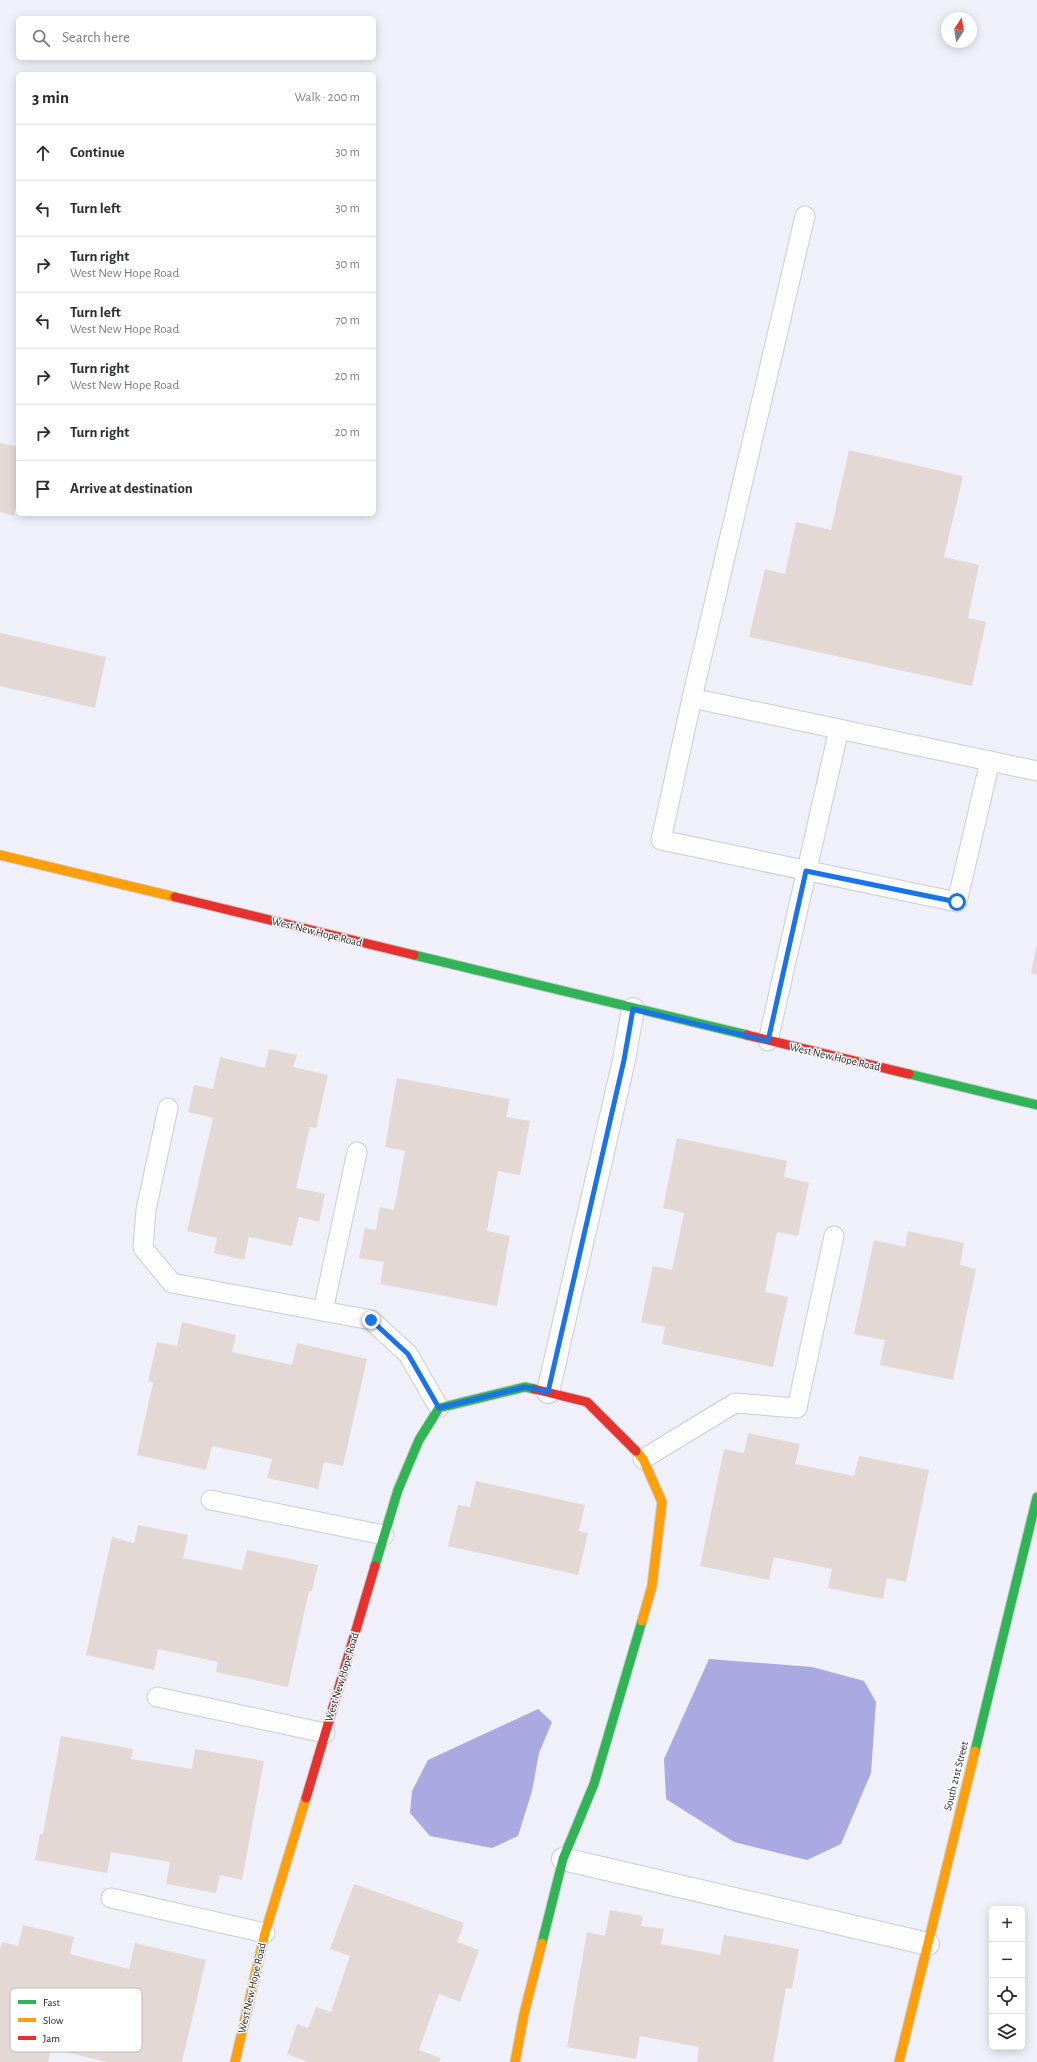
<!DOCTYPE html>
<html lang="en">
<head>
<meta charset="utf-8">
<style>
  :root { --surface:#fff; --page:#f2f2f3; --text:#2b2b33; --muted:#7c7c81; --line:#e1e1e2 }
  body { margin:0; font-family:"Alegreya Sans",sans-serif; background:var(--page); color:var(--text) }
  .controls { position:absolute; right:12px; bottom:12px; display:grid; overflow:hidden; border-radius:6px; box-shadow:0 2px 10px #0003 }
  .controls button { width:36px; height:36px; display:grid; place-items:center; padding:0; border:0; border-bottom:1px solid var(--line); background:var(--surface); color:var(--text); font:20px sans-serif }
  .compass { position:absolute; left:941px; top:12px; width:36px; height:36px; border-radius:50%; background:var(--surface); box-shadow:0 2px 10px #0003; rotate:12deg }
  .stop { position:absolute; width:12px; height:12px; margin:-9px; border:3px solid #1a73e8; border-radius:50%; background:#fff }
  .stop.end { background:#1a73e8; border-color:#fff; box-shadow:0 1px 4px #0008 }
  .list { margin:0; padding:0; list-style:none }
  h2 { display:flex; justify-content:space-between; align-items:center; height:52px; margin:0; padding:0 16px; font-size:17px }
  h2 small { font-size:13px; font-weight:400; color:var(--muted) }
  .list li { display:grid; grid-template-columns:26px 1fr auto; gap:12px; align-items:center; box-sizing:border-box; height:56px; padding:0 16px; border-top:1px solid var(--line) }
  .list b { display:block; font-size:15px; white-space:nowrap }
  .list p { margin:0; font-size:13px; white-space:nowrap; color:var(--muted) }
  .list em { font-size:13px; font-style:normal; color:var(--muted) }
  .icon { flex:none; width:22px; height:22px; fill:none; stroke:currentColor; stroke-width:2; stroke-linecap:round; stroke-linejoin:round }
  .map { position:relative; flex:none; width:1037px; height:2062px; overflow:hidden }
  .search { position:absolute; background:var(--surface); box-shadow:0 2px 10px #0003; left:16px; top:16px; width:360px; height:44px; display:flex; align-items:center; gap:10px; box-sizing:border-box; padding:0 14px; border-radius:6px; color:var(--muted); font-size:15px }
  .panel { position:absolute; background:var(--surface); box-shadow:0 2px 10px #0003; left:16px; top:72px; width:360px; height:444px; border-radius:6px }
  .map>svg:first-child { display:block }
  .water { fill:#aaa9e1 }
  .building { fill:#e4d8d5 }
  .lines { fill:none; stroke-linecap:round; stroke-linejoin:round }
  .lane-casing { stroke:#ccccd4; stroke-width:21 }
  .street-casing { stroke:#ccccd4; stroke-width:24 }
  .fast-casing { stroke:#ccccd4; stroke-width:11 }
  .slow-casing { stroke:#ccccd4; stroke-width:11 }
  .jam-casing { stroke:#ccccd4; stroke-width:11 }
  .lane { stroke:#fdfdfe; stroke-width:19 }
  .street { stroke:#fdfdfe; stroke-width:22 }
  .fast { stroke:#30b455; stroke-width:9 }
  .slow { stroke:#ff9f0a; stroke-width:9 }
  .jam { stroke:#e5322d; stroke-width:9 }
  .route { stroke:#1a73e8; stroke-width:5 }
  .labels { text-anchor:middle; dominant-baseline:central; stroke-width:3; stroke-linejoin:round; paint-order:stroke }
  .street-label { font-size:11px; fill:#181820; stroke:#fff }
  .key { fill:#fff; stroke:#bababc; stroke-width:1 }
  .key-label { font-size:11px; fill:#181820 }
</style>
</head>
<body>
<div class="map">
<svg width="1037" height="2062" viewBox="0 0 1037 2062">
  <rect width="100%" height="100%" fill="#f0f0fa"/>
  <g class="water">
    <polygon points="709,1659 812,1667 864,1681 876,1702 871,1773 841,1844 807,1860 734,1842 666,1799 664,1759"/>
    <polygon points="538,1709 552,1722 539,1753 532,1791 518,1836 492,1848 430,1836 410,1813 412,1791 428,1760"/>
  </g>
  <g class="building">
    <polygon points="0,443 18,447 18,497 14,516 0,512"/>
    <polygon points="849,450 963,476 944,557 979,565 968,618 986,622 972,686 749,637 765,569 785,574 796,522 831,530"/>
    <polygon points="0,633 106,657 95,708 0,686"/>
    <polygon points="1036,947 1037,947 1037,975 1031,973"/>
    <polygon points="269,1049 297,1055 293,1067 328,1075 316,1128 310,1127 296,1188 325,1194 319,1222 299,1217 292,1246 249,1237 244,1260 214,1253 217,1238 187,1231 213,1118 188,1112 194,1085 213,1089 220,1057 265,1068"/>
    <polygon points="397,1078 510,1099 506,1117 530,1121 520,1175 498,1171 487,1231 510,1236 497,1306 380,1284 384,1262 359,1258 365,1228 376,1230 380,1207 394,1210 405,1151 385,1147"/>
    <polygon points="677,1138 787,1161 784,1177 809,1183 798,1236 777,1232 765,1292 788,1297 773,1367 662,1344 665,1327 641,1322 653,1266 672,1270 684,1213 663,1208"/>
    <polygon points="908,1231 964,1243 960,1265 976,1269 953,1380 880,1365 885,1340 854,1334 874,1240 905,1247"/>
    <polygon points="182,1322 236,1335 232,1352 292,1365 297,1343 367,1359 343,1466 324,1462 318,1489 267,1478 272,1459 212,1446 206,1470 137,1455 153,1383 148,1381 157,1342 177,1346"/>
    <polygon points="748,1433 800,1444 795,1464 854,1476 859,1456 929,1470 906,1582 887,1578 883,1599 828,1588 832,1569 774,1557 769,1580 700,1566 724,1449 744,1453"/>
    <polygon points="476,1481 585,1505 579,1531 588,1533 578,1575 448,1546 458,1505 470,1507"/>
    <polygon points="138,1525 188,1535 183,1558 242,1570 247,1550 318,1565 312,1591 309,1591 288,1687 216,1672 218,1662 158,1649 154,1670 86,1655 112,1537 134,1543"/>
    <polygon points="61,1736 133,1749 131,1759 192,1769 195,1749 264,1761 242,1880 220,1875 216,1893 166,1884 170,1862 111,1852 107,1873 35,1860 40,1834 43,1834"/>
    <polygon points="354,1884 464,1923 457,1942 479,1950 460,2002 439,1994 419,2050 441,2058 439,2062 308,2062 287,2054 297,2024 308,2028 316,2007 331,2012 350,1956 330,1949"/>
    <polygon points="610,1910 643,1916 641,1926 664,1929 661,1944 720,1955 724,1935 799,1949 792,1989 786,1988 773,2062 697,2062 699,2047 640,2036 636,2059 567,2047 587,1932 605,1936"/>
    <polygon points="23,1925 74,1937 70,1954 129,1969 135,1943 206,1960 182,2062 108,2062 51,2049 48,2062 0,2062 0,1949 2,1942 18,1946"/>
  </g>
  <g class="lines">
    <g class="lane-casing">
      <g id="lane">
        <polyline points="805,216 692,698 661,840 957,902 990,761"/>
        <polyline points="692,698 1037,771"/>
        <polyline points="768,1041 839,729"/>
        <polyline points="168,1108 146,1210 143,1248 172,1283 371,1320 408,1354 439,1408"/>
        <polyline points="323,1311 357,1152"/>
        <polyline points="643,1459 735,1403 797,1408 834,1236"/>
        <polyline points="211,1500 384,1535"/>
        <polyline points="157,1697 325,1733"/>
        <polyline points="111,1898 265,1933"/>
      </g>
    </g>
    <g class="street-casing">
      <g id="street">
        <polyline points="548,1392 624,1060 633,1009"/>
        <polyline points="563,1859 928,1944"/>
      </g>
    </g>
    <g class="fast-casing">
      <g id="fast">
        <polyline points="414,955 747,1035"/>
        <polyline points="909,1074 1037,1105"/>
        <polyline points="375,1566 398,1490 419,1440 439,1408 525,1387 534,1389"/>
        <polyline points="975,1751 1037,1497"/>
        <polyline points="542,1943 563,1859 594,1784 642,1621"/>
      </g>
    </g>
    <g class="slow-casing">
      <g id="slow">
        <polyline points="0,855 175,897"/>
        <polyline points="636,1451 643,1459 662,1502 652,1586 642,1621"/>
        <polyline points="235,2062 265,1933 306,1798"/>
        <polyline points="515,2062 524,2014 542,1943"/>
        <polyline points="899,2062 975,1751"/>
      </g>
    </g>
    <g class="jam-casing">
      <g id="jam">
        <polyline points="175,897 414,955"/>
        <polyline points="747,1035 909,1074"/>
        <polyline points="534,1389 587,1402 636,1451"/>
        <polyline points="306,1798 375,1566"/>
      </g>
    </g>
    <use href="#lane" class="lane"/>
    <use href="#street" class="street"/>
    <use href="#fast" class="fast"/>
    <use href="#slow" class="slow"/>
    <use href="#jam" class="jam"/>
  </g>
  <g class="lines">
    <polyline class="route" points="371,1320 408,1354 439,1408 525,1387 548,1392 624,1060 633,1009 768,1041 806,871 957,902"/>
  </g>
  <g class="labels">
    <g class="street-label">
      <text transform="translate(317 932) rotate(14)">West New Hope Road</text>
      <text transform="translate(835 1057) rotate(13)">West New Hope Road</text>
      <text transform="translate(342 1677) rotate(-73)">West New Hope Road</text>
      <text transform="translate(956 1776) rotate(-76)">South 21st Street</text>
      <text transform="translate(252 1988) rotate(-77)">West New Hope Road</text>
    </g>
  </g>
  <rect x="10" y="1988" width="132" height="64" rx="6" class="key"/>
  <rect x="18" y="2000" width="18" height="4" fill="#30b455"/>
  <rect x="18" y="2018" width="18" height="4" fill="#ff9f0a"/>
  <rect x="18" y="2036" width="18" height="4" fill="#e5322d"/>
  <g class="key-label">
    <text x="43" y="2006">Fast</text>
    <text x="43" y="2024">Slow</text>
    <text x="43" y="2042">Jam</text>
  </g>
</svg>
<div class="controls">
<button>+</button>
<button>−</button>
<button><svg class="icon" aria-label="locate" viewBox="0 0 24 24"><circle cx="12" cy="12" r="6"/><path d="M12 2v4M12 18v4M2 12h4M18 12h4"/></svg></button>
<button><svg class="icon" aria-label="layers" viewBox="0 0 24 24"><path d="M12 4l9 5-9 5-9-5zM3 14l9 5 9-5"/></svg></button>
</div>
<svg class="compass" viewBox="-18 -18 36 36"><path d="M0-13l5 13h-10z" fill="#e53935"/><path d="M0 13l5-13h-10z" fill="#7c7c81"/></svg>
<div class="stop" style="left:957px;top:902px"></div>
<div class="stop end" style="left:371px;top:1320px"></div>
<div class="search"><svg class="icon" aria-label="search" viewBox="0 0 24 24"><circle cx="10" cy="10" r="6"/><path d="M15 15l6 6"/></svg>Search here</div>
<section class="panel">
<h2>3 min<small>Walk · 200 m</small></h2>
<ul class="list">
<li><svg class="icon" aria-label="ahead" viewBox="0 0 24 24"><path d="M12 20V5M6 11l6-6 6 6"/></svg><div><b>Continue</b></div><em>30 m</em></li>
<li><svg class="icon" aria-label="left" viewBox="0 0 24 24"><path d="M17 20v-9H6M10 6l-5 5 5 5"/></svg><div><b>Turn left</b></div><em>30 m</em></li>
<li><svg class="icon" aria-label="right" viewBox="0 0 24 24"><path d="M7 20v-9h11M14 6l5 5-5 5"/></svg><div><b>Turn right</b><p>West New Hope Road</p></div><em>30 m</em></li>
<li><svg class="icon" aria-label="left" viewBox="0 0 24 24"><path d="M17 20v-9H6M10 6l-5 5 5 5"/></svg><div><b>Turn left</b><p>West New Hope Road</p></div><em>70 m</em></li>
<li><svg class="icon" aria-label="right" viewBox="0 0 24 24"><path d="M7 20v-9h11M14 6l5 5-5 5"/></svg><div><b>Turn right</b><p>West New Hope Road</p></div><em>20 m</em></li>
<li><svg class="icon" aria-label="right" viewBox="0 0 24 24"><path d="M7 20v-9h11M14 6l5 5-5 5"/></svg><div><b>Turn right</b></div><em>20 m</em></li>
<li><svg class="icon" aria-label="arrive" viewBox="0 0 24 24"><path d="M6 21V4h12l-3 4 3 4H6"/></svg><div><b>Arrive at destination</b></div></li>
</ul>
</section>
</div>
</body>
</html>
